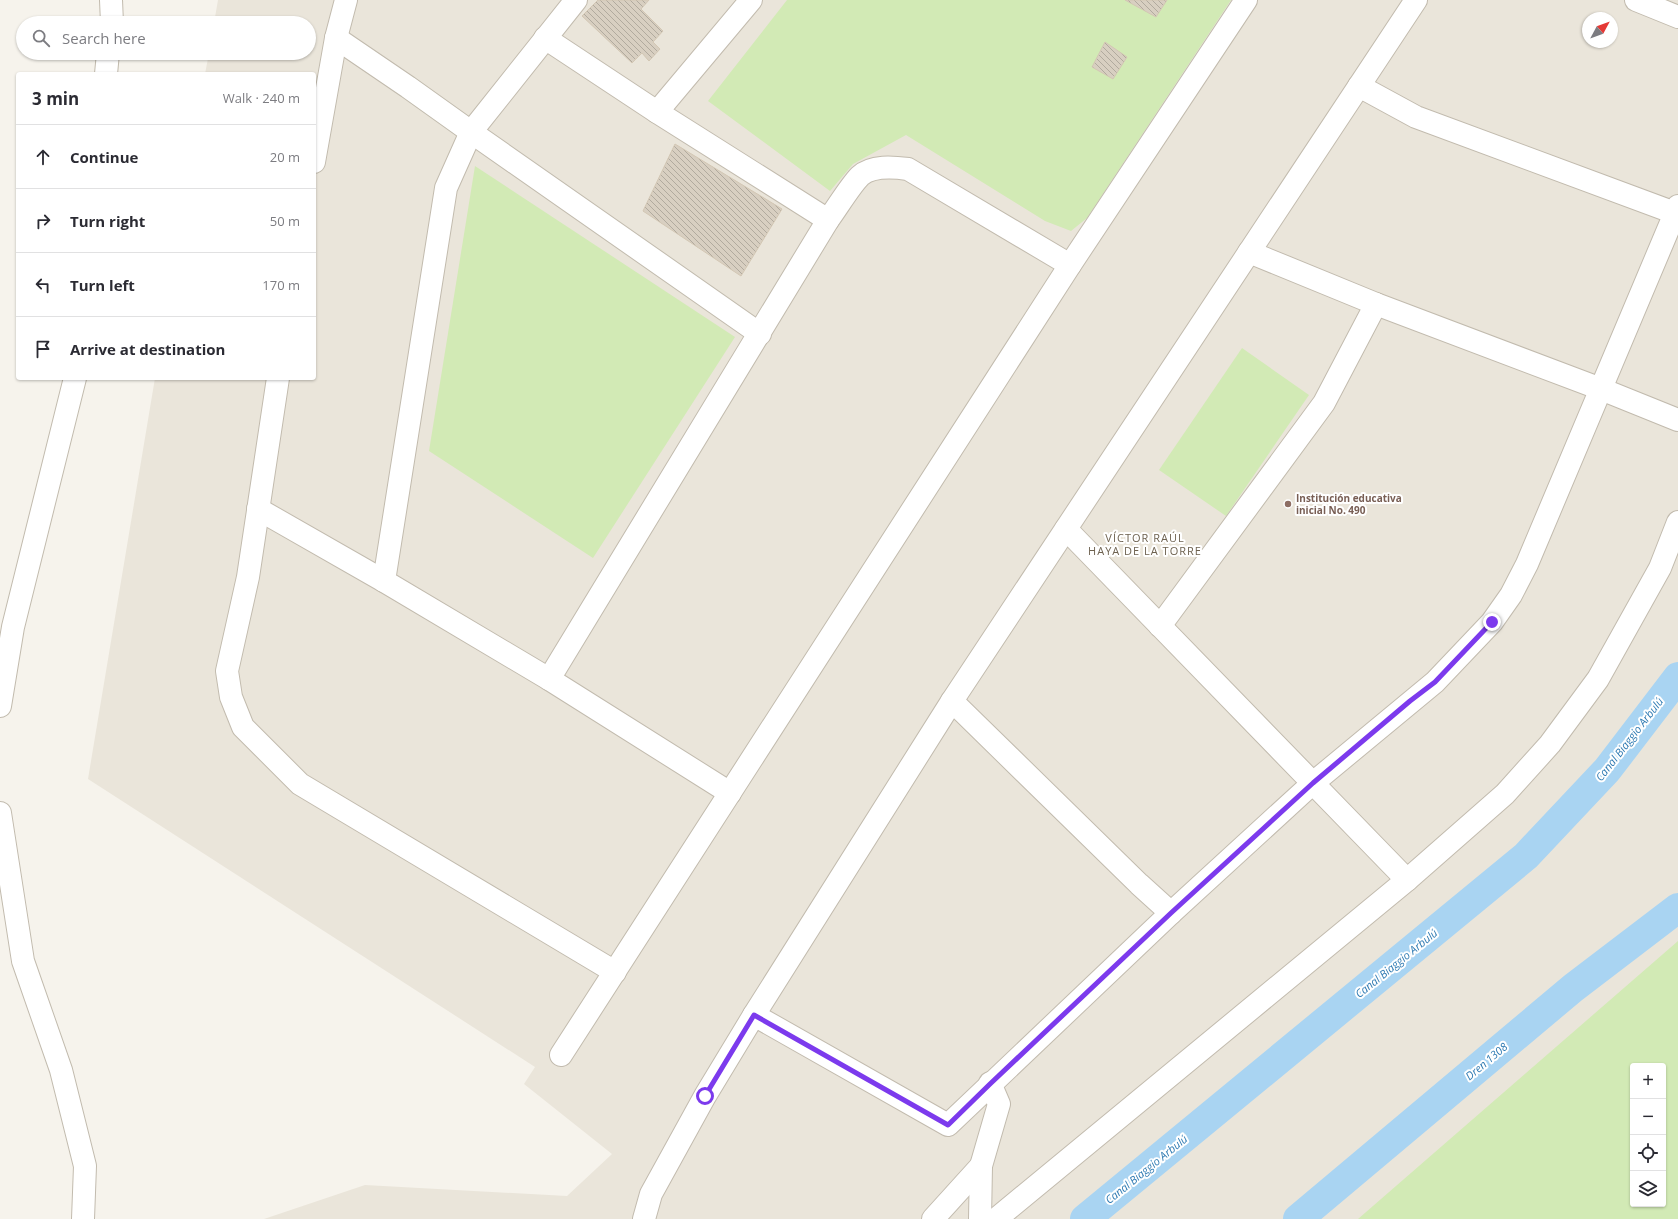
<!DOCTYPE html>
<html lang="en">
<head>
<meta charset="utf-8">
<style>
  :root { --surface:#fff; --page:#f2f2f3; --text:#2b2b33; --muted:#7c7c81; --line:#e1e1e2 }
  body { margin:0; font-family:"Open Sans",sans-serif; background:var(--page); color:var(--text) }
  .controls { position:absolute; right:12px; bottom:12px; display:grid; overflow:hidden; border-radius:4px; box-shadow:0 1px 3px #0004 }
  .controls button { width:36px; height:36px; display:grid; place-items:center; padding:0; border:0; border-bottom:1px solid var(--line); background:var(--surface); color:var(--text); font:20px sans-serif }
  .compass { position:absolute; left:1582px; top:12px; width:36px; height:36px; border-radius:50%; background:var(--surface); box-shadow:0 1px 3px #0004; rotate:49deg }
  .stop { position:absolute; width:12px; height:12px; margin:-9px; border:3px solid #7c3aed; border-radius:50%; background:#fff }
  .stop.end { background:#7c3aed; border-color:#fff; box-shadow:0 1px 4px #0008 }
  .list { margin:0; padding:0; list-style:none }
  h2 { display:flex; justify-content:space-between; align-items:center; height:52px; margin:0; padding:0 16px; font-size:17px }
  h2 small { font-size:13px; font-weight:400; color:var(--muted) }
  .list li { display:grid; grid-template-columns:26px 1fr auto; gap:12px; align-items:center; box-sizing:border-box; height:64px; padding:0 16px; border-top:1px solid var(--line) }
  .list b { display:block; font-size:15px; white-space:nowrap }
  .list em { font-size:13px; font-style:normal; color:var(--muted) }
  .icon { flex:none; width:22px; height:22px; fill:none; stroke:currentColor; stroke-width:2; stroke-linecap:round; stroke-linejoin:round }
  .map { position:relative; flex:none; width:1678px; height:1219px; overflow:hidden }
  .search { position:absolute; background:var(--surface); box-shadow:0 1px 3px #0004; left:16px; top:16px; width:300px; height:44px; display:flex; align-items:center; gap:10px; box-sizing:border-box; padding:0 14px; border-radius:22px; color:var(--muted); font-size:15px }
  .panel { position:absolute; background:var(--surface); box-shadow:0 1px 3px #0004; left:16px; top:72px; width:300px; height:308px; border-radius:4px }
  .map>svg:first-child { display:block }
  .residential { fill:#eae5da; fill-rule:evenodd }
  .green { fill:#d2eab5; fill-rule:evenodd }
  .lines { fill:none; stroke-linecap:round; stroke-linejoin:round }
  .canal { stroke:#a9d4f2; stroke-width:30 }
  .building { fill:url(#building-back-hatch); stroke:#d3c7b4 }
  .minor-casing { stroke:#c2bbae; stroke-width:24 }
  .minor { stroke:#fff; stroke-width:22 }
  .route { stroke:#7c3aed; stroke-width:5 }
  .education-dot { fill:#8d6e63; stroke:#fff; stroke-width:1.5 }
  .labels { text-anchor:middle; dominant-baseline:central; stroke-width:4; stroke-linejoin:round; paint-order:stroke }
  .education-label { font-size:10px; font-weight:bold; fill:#785e54; stroke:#fff; text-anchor:start }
  .neighbourhood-label { font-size:11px; letter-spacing:1px; fill:#6e6250; stroke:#fff }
  .water-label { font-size:11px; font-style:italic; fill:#2e7ab2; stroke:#fff }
</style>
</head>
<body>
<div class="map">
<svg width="1678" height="1219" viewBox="0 0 1678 1219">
  <defs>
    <pattern id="building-back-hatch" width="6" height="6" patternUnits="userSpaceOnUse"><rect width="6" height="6" fill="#d8cfc1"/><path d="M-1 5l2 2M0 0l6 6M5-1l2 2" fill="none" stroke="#b1aa9e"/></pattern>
  </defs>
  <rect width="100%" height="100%" fill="#f6f3ec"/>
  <path class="residential" d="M218 0H1678V1219H264L365 1185 567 1196 612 1154 524 1084 535 1067 88 779 155 378H314V74H205L209 53H309V23H214ZM1588 18H1612V42H1588ZM1633 1066H1663V1204H1633Z"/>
  <g class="green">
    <polygon points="787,0 1231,0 1087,218 1071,231 1045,221 906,135 853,164 830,191 708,101"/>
    <polygon points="475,166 735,337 593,558 429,451"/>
    <polygon points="1242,348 1309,395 1226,516 1159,470"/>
    <path d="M1678 941V1219H1358ZM1633 1066H1663V1204H1633Z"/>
  </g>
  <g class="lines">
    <g class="canal">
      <polyline points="1085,1219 1526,856 1607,770 1678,677"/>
      <polyline points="1298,1219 1573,988 1678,908"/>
    </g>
  </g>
  <g class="building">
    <polygon points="598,0 649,0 641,9 663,31 653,42 660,49 649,61 642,53 632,63 582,16"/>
    <polygon points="1125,0 1167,0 1156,17"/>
    <polygon points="1105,42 1127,57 1113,79 1092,67"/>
    <polygon points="675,144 782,209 741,276 643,211"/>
  </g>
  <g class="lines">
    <g class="minor-casing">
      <g id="minor">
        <polyline points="111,0 112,23"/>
        <polyline points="1636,0 1678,17"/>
        <polyline points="336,38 408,87 471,132 760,334"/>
        <polyline points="545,38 657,112 828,220"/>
        <polyline points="106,74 108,53"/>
        <polyline points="1359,86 1416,117 1675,213"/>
        <polyline points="657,112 751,0"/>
        <polyline points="314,162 336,38 346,0"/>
        <polyline points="1249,252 1376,304 1601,389 1678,420"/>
        <polyline points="278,378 248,577 227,671 231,697 243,727 300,784 615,972"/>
        <polyline points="258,509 384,581 549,679 730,793"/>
        <polyline points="1066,529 1407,880"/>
        <polyline points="384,581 446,188 471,132 576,0"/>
        <polyline points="1160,626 1324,403 1376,304"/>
        <path d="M549 679 828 220C837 208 850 186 860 176 872 165 893 167 908 169L1070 265"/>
        <polyline points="952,701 1139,884 1171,913"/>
        <polyline points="0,706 13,627 75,378"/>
        <polyline points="0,813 23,961 61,1070 85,1166 83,1219"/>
        <polyline points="754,1015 948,1125 1171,913 1313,783 1435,682 1492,622 1511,595 1527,564 1678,206"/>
        <polyline points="561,1055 1070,265 1246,0"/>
        <polyline points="644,1219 651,1194 705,1096 754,1015 952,701 1416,0"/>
        <polyline points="933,1219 981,1166"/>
        <polyline points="980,1219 981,1166 999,1104 990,1083"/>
        <polyline points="996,1219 1407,880 1505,794 1550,744 1598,679 1660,568 1678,522"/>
      </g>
    </g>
    <use href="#minor" class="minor"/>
  </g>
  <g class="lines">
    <polyline class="route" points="705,1096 754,1015 948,1125 990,1084 1171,913 1313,783 1410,701 1435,682 1492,622"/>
  </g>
  <circle class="education-dot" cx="1288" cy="504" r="4"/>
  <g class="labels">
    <g class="education-label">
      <text x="1296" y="498">Institución educativa<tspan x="1296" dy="12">inicial No. 490</tspan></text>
    </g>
    <g class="neighbourhood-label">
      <text x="1145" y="537">VÍCTOR RAÚL<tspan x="1145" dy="13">HAYA DE LA TORRE</tspan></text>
    </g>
    <g class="water-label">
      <text transform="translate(1629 739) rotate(-52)">Canal Biaggio Arbulú</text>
      <text transform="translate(1396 963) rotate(-39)">Canal Biaggio Arbulú</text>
      <text transform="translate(1486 1061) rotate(-40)">Dren 1308</text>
      <text transform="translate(1146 1169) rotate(-39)">Canal Biaggio Arbulú</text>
    </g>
  </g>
</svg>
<div class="controls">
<button>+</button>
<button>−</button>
<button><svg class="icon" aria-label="locate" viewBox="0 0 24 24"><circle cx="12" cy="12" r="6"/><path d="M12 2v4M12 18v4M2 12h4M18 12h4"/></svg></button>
<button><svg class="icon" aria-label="layers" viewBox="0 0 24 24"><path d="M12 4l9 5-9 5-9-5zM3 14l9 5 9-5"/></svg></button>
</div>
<svg class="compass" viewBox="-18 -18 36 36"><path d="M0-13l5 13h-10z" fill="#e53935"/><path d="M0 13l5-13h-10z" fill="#7c7c81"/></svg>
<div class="stop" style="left:705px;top:1096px"></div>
<div class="stop end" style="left:1492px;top:622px"></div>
<div class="search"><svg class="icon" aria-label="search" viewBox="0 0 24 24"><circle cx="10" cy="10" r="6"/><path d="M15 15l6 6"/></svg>Search here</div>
<section class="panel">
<h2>3 min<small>Walk · 240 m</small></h2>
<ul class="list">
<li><svg class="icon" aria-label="ahead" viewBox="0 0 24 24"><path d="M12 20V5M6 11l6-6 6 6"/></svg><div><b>Continue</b></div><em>20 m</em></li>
<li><svg class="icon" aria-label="right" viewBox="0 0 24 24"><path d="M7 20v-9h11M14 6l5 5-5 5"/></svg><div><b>Turn right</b></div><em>50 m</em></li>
<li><svg class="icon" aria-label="left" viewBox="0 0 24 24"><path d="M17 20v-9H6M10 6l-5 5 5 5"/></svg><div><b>Turn left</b></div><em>170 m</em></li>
<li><svg class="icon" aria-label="arrive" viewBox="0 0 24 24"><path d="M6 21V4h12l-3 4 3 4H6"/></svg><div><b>Arrive at destination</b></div></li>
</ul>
</section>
</div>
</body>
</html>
